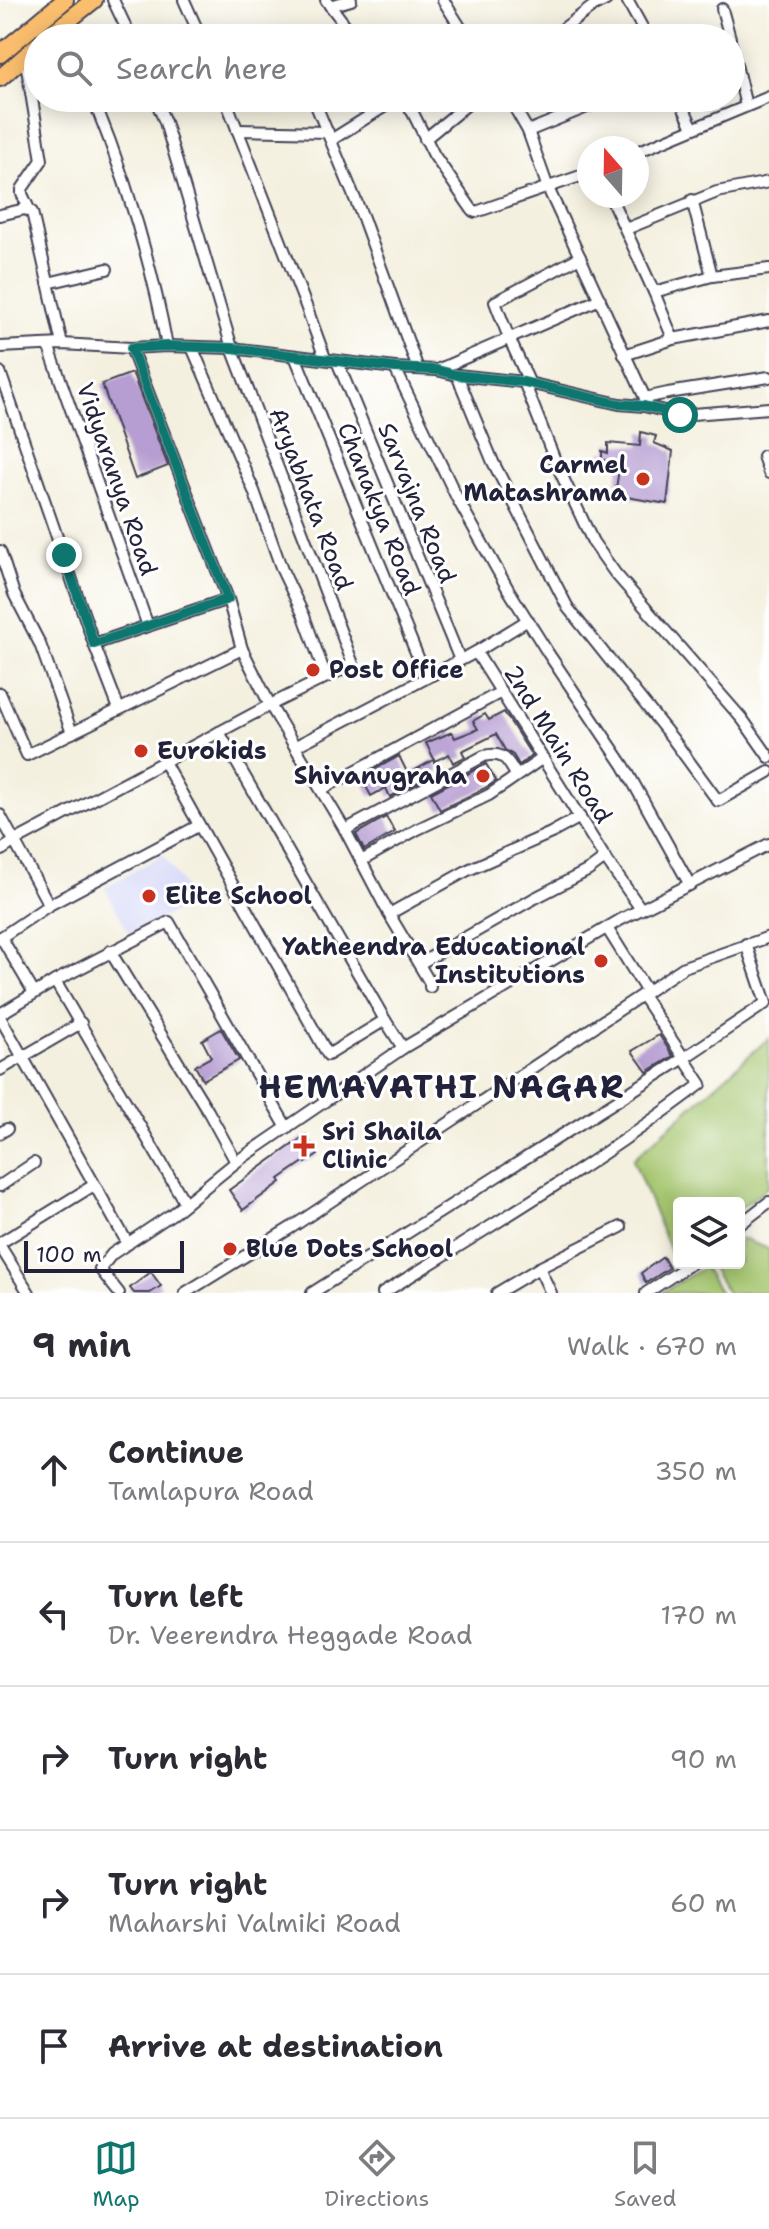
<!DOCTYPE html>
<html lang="en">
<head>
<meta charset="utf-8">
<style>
  :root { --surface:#fff; --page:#f2f2f3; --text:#2b2b33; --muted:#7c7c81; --line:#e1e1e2; --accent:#0f766e }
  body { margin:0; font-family:"Shantell Sans",sans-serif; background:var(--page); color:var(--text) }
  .controls { position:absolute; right:24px; bottom:24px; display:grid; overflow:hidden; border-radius:8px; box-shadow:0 4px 20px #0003 }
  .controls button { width:72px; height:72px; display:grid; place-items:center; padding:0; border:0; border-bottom:2px solid var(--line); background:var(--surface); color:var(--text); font:40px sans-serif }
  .compass { position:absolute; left:577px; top:136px; width:72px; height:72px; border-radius:50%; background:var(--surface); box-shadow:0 4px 20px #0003; rotate:340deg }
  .scale { position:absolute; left:24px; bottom:20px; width:160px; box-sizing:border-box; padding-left:8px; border:4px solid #22223b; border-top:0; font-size:22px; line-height:28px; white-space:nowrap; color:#22223b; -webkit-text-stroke:6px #fff; paint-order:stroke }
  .stop { position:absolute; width:24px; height:24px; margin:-18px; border:6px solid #0f766e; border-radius:50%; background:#fff }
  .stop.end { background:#0f766e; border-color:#fff; box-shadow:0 2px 8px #0008 }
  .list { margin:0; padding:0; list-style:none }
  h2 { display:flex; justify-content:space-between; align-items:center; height:104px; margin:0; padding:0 32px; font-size:34px }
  h2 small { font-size:26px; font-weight:400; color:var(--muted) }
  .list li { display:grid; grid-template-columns:52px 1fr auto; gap:24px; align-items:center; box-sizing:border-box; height:144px; padding:0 32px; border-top:2px solid var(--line) }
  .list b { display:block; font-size:30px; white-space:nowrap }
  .list p { margin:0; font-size:26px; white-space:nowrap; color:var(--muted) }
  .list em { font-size:26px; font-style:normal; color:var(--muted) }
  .icon { flex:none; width:44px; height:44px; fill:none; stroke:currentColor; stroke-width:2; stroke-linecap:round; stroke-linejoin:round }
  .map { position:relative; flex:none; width:769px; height:1293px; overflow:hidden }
  .search { position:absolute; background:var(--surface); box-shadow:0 4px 20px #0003; left:24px; right:24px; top:24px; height:88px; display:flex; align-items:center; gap:20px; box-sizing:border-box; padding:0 28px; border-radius:44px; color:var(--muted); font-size:30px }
  .sheet { height:824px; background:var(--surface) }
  nav { display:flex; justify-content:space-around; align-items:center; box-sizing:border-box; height:112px; border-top:2px solid var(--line); background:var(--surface); font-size:22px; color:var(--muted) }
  nav a { display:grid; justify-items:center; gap:4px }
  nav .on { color:var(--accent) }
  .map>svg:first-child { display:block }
  .built { fill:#d6d8f8 }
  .green { fill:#a6c66f; stroke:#647455; stroke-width:2 }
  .building { fill:#b69dd2 }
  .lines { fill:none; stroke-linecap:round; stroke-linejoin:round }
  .minor-casing { stroke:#424154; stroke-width:14 }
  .primary-casing { stroke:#424154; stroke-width:20 }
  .minor { stroke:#fff; stroke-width:10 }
  .primary { stroke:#fabe6e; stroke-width:16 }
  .route { stroke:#0f766e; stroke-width:10 }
  .poi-dot { fill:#c8321e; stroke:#fff; stroke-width:3 }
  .labels { text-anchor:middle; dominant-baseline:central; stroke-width:6; stroke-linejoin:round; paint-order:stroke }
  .poi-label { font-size:24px; font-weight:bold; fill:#22223b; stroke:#fff; text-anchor:start }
  .street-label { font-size:24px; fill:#22223b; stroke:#fff }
  .district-label { font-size:32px; font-weight:bold; letter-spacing:2px; fill:#22223b; stroke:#fff }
</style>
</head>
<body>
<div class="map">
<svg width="769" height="1293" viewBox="0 0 769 1293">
  <rect width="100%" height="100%" fill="#fff"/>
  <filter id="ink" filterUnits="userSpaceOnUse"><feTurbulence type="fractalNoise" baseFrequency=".0125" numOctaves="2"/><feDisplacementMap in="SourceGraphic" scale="16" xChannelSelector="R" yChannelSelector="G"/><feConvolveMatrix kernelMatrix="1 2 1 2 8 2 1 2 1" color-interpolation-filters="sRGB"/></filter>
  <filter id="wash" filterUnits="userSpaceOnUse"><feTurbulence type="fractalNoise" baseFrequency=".006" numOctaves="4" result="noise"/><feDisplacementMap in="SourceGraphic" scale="32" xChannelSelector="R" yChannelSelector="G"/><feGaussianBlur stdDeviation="1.8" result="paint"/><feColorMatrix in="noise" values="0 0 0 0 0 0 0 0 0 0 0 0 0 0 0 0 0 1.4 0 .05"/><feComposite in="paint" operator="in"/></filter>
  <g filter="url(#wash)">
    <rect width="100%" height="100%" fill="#f4f0df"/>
    <polygon class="built" points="163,854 194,903 129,933 105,888"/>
    <g class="green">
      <polygon points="769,1038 769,1186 739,1209 739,1203 679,1203 679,1254 673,1259 633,1159"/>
      <polygon points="740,1238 769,1249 769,1293 727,1293 709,1263 739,1263"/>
      <polygon points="704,1267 720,1293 661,1293"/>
    </g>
    <g id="blocks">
      <g class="building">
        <polygon points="132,373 168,466 135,479 102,384"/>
        <polygon points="641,432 656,436 654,443 673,451 667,504 615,495 620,463 602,460 602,451 608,453 608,443 640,446"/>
        <polygon points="504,712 532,756 519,765 513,755 505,750 496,734 462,751 465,757 453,763 449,754 435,761 426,743 452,732 455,738 478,729 473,721 485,714 489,720"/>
        <polygon points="399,756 408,774 433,760 439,771 390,797 386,788 371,796 361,777"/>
        <polygon points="486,764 496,781 485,788 440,810 431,793"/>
        <polygon points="386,817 395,832 364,850 356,834"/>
        <polygon points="221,1029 239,1060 203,1080 195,1066 211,1057 202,1040"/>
        <polygon points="659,1035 673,1056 647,1072 632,1051"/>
        <polygon points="306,1135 318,1155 306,1163 305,1161 279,1179 281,1182 243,1210 229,1190"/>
        <polygon points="663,1257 669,1268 646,1283 641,1273"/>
        <polygon points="151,1272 161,1286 150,1293 134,1293 130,1288"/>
      </g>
    </g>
  </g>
  <g filter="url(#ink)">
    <use href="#blocks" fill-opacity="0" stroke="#424154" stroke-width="2"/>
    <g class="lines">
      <g class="minor-casing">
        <g id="minor">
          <polyline points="113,0 131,38"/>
          <polyline points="184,0 201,38"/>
          <polyline points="326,0 355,38"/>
          <polyline points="443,0 467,38"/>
          <polyline points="627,0 648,38"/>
          <polyline points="330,6 351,0"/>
          <polyline points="722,9 730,38"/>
          <polyline points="551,38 592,7 606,0"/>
          <polyline points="731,44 746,106"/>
          <polyline points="25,56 42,160 22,189 22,194 29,209"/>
          <path d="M93 98C126 179 151 260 167 346"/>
          <polyline points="225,98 306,306 325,358"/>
          <polyline points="313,98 363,218 418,369"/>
          <polyline points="403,98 413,113 434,155 473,211 476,212 589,173"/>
          <polyline points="509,98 528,131 609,98"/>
          <polyline points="679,98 693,128"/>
          <polyline points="237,130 328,132"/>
          <polyline points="528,131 548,188 645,398 644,406"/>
          <polyline points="425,139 475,98"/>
          <polyline points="331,140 398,98"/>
          <polyline points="637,152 769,97"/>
          <polyline points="610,196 654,292 673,339 624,355"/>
          <polyline points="692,200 712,276"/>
          <polyline points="0,215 25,209 32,212 62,344"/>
          <polyline points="626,229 717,192 769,182"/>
          <polyline points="48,283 107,269"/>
          <polyline points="654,292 712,276 769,269"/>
          <polyline points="673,339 769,321"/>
          <polyline points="48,345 148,626"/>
          <polyline points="0,347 62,344 131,348 167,346 232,348 395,368 437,370 457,375 524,382 619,404 644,406 680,415 769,408"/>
          <polyline points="192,347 254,491 282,570 304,616 326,677"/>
          <polyline points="131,348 228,599 242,649 270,705 345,830 389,914 430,983 430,987"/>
          <polyline points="295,356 426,677"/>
          <polyline points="337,361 460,660"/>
          <polyline points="395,368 457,498 508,589 548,653 624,766 690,885"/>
          <polyline points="437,370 600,299"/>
          <polyline points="0,372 94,644 119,709"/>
          <polyline points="457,375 493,462 568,608 672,738 718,801 769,772"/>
          <polyline points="524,382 556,463 593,542 615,573 743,720 769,757"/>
          <polyline points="530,384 509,338 495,302 580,257"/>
          <polyline points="645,398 668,393 769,377"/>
          <polyline points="763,456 769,473"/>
          <polyline points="0,551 14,594 40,644 72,733"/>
          <polyline points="94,644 228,599"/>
          <polyline points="476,652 605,858 641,909"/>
          <polyline points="0,693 27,755 242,649"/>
          <polyline points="219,732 385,1020 403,1048"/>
          <polyline points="296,746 476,652 528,620"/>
          <polyline points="164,762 328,1055 385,1020"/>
          <polyline points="322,789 501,692"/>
          <polyline points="0,815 49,905"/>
          <path d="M345 830 484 756C503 751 508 760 516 775"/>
          <polyline points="0,851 15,841 270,705 353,664 232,348 165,122 155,98"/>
          <polyline points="361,861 418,829 489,795 543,758"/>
          <polyline points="389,914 468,870 551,833 580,817"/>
          <polyline points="607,928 647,992"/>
          <polyline points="1,937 34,993"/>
          <polyline points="0,938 49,905 198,826"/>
          <polyline points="110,951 208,1111 236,1162"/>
          <polyline points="419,964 533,899 589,870 605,858"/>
          <polyline points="55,981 185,1203"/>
          <polyline points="0,1014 55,981 169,922 287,1128"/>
          <polyline points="0,1017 128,1244"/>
          <polyline points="0,1070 81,1023"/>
          <polyline points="0,1133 7,1129"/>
          <polyline points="0,1186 34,1163"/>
          <polyline points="739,1225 769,1202"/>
          <polyline points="0,1243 94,1185"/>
          <polyline points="0,1246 29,1293"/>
          <polyline points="539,1268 551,1293"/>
          <polyline points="119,1293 100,1269 112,1254 172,1214 236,1162 403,1048 620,920 769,844"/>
          <polyline points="185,1293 292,1227 684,967 769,937"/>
          <polyline points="312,1293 684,1058 766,1003 746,944"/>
          <path d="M383 1293C491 1226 600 1161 701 1084L642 995"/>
          <polyline points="497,1293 539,1268 621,1227"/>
          <polyline points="646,1293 692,1263"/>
        </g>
      </g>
      <g class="primary-casing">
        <g id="primary">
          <polyline points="46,38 94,0"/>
          <polyline points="0,54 65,0"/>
          <polyline points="0,78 38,45"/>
        </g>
      </g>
      <use href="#minor" class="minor"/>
      <use href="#primary" class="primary"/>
    </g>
  </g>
  <g class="lines" filter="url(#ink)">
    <polyline class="route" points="64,555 94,644 228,599 131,348 167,346 232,348 395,368 437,370 457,375 524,382 619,404 644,406 680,415"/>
  </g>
  <g class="poi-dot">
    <circle cx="643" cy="479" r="8"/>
    <circle cx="313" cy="670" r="8"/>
    <circle cx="141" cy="751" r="8"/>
    <circle cx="483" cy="776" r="8"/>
    <circle cx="149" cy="896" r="8"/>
    <circle cx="601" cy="961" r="8"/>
    <path d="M300 1134h8v8h8v8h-8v8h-8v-8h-8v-8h8z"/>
    <circle cx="230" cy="1249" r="8"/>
  </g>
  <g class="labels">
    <g class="poi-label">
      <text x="627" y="465" text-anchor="end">Carmel<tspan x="627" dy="28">Matashrama</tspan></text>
      <text x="329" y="670">Post Office</text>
      <text x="157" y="751">Eurokids</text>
      <text x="467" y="776" text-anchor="end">Shivanugraha</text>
      <text x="165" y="896">Elite School</text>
      <text x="585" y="947" text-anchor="end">Yatheendra Educational<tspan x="585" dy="28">Institutions</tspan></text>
      <text x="322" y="1132">Sri Shaila<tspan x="322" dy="28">Clinic</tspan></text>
      <text x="246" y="1249">Blue Dots School</text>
    </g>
    <g class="street-label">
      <text transform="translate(117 479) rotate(71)">Vidyaranya Road</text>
      <text transform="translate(311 499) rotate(69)">Aryabhata Road</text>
      <text transform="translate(417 503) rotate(68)">Sarvajna Road</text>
      <text transform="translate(379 509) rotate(68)">Chanakya Road</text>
      <text transform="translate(558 744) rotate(58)">2nd Main Road</text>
    </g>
    <g class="district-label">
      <text x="442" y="1086">HEMAVATHI NAGAR</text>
    </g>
  </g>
</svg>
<div class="controls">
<button><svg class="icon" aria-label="layers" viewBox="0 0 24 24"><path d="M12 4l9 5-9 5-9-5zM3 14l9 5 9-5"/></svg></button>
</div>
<svg class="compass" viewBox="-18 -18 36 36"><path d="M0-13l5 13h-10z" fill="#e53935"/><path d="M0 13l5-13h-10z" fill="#7c7c81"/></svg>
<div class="scale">100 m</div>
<div class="stop" style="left:680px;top:415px"></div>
<div class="stop end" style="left:64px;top:555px"></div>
<div class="search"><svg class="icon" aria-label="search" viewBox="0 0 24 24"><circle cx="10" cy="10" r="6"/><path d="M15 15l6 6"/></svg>Search here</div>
</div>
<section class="sheet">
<h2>9 min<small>Walk · 670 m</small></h2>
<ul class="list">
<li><svg class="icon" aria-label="ahead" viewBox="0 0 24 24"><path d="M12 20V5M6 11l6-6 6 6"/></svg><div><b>Continue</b><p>Tamlapura Road</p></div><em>350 m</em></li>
<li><svg class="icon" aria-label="left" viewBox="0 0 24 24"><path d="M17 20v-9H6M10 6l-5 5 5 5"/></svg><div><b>Turn left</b><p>Dr. Veerendra Heggade Road</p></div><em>170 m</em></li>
<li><svg class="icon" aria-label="right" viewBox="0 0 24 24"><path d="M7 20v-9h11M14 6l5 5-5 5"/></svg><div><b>Turn right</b></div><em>90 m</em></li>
<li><svg class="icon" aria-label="right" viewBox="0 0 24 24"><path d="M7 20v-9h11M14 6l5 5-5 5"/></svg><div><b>Turn right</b><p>Maharshi Valmiki Road</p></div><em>60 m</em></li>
<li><svg class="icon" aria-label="arrive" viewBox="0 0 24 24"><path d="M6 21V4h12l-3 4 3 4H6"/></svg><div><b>Arrive at destination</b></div></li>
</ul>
</section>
<nav>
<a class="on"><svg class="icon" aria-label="map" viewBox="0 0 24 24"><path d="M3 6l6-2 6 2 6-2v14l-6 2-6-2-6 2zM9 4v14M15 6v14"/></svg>Map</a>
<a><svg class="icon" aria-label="directions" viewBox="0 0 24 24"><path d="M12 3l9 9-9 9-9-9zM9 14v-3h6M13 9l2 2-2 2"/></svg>Directions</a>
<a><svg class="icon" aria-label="saved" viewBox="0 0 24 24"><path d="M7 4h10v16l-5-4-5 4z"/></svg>Saved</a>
</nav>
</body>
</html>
